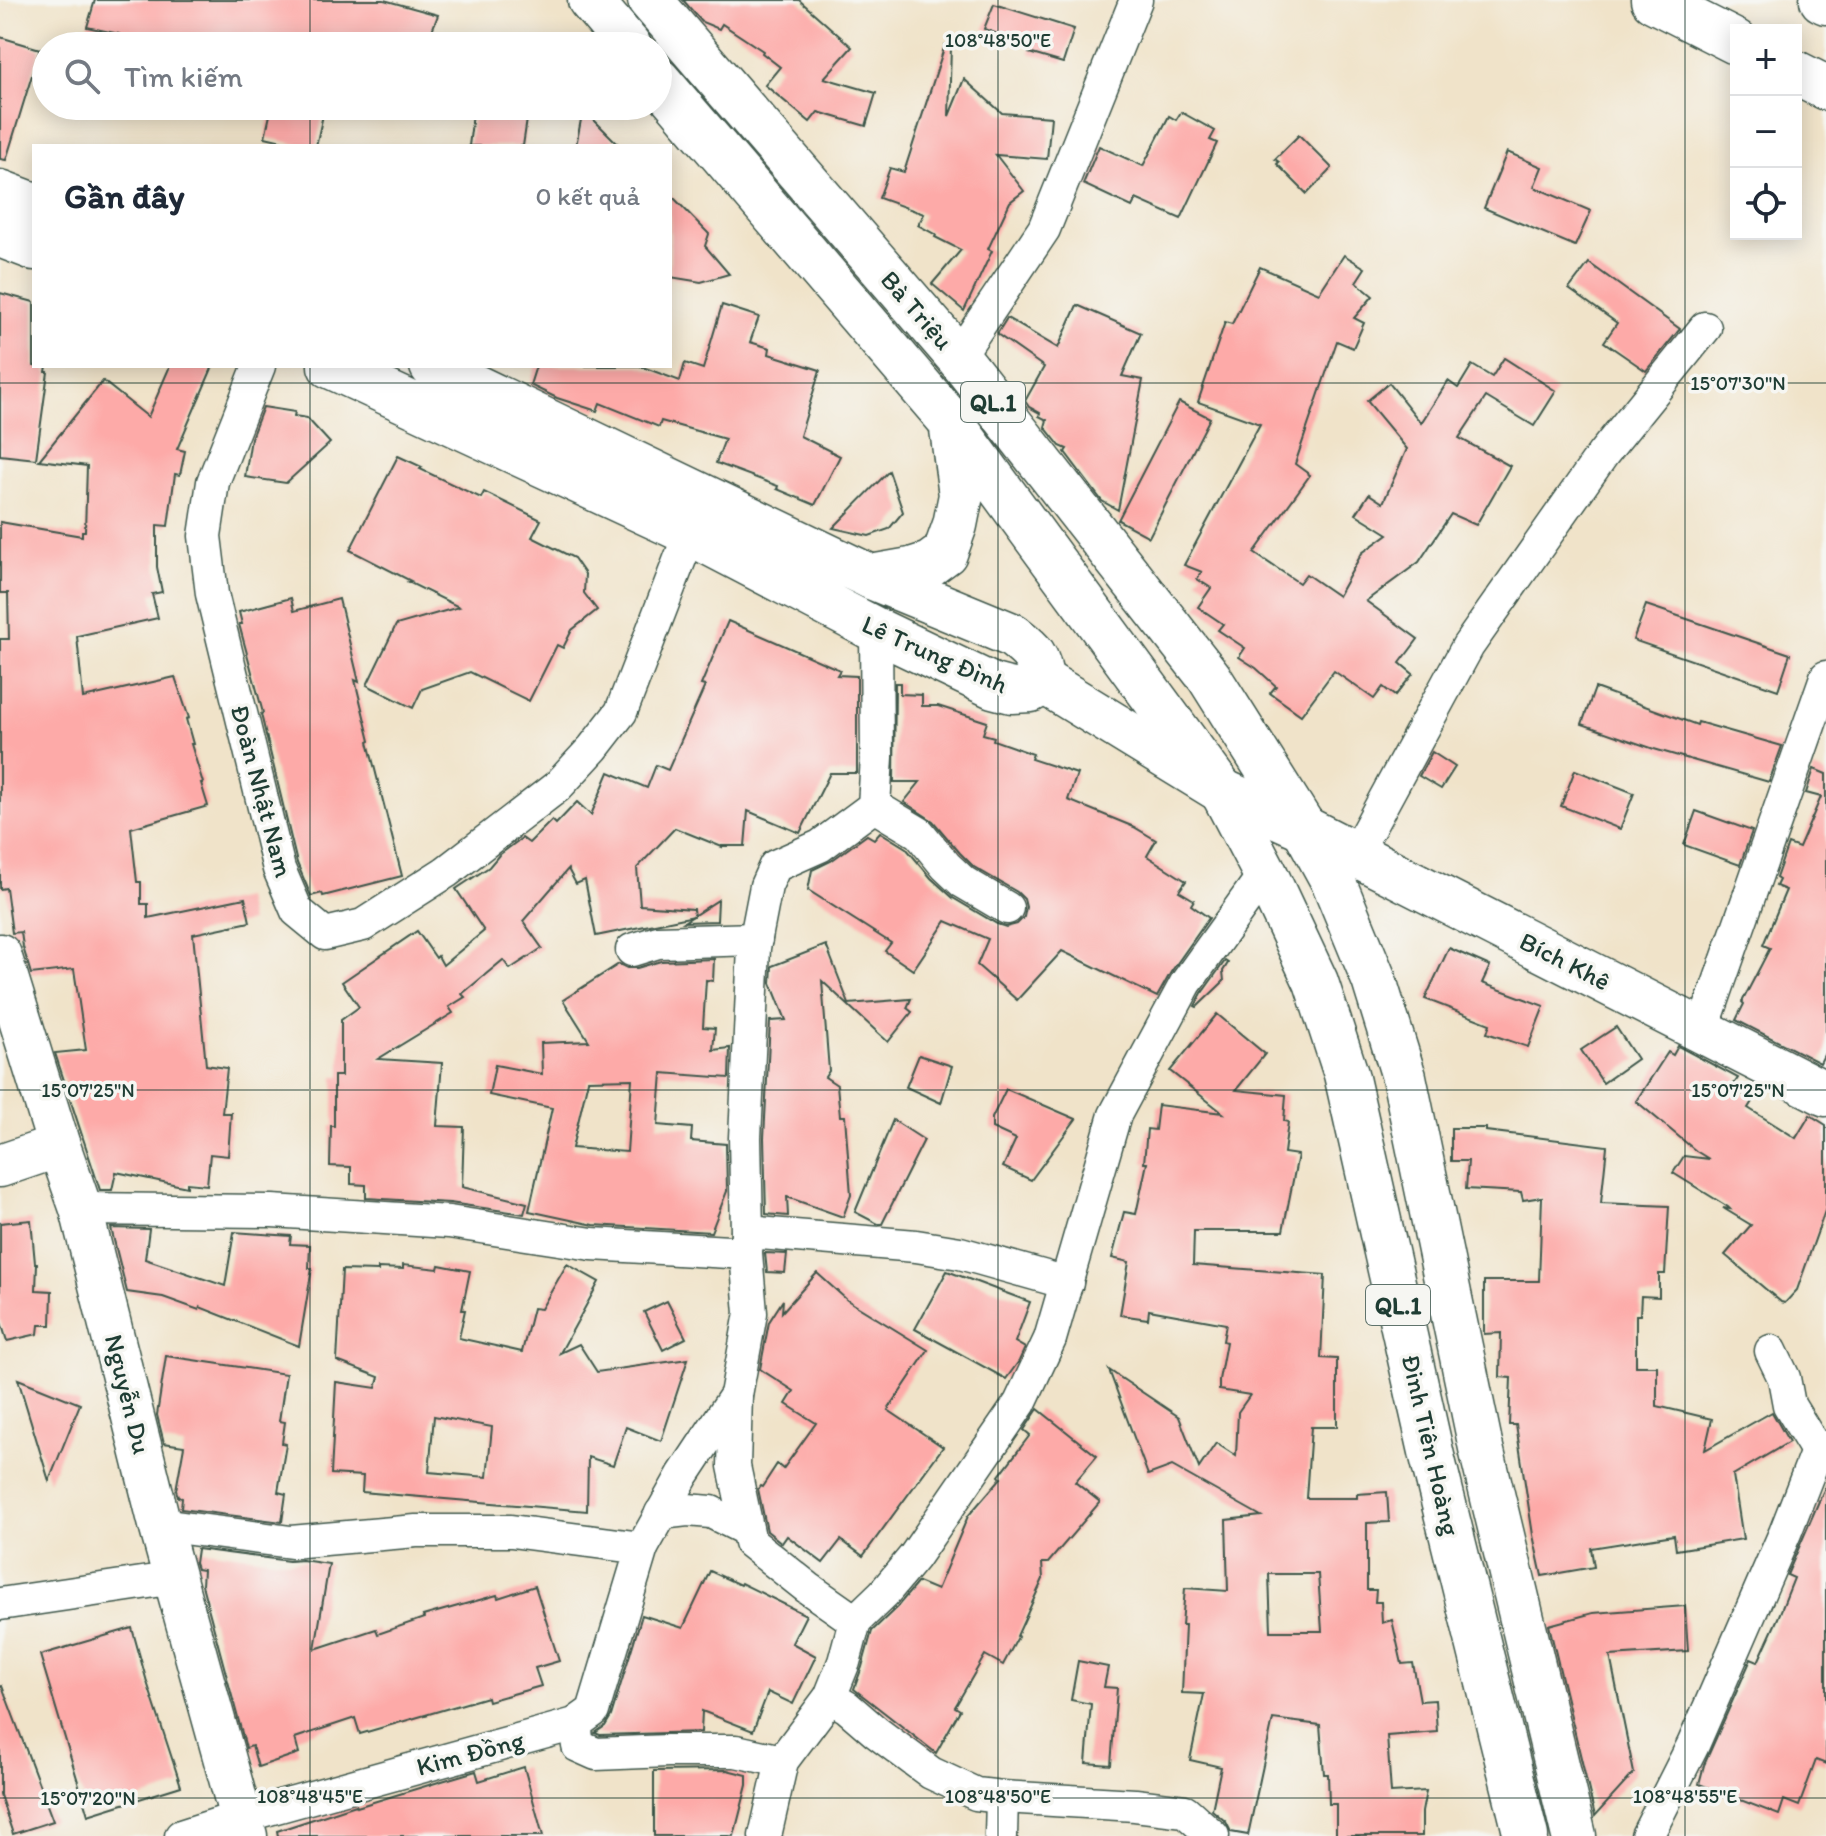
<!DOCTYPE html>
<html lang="vi">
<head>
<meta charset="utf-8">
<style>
  :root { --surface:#fff; --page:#f2f2f3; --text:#1f2937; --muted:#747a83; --line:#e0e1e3 }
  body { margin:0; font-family:Itim,sans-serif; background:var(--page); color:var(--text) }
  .controls { position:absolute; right:24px; top:24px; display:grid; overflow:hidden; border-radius:0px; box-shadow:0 4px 20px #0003 }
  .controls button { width:72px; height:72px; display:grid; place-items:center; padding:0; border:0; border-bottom:2px solid var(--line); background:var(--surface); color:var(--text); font:40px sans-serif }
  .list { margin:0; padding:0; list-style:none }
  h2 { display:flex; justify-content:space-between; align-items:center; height:104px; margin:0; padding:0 32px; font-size:34px }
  h2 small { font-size:26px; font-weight:400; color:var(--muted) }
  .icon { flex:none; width:44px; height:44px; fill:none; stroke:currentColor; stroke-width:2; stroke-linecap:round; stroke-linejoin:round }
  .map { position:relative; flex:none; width:1826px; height:1836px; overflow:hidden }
  .search { position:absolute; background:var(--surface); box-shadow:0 4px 20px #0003; left:32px; top:32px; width:640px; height:88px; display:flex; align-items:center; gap:20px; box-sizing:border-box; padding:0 28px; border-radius:44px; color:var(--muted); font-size:30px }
  .panel { position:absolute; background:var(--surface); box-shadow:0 4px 20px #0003; left:32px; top:144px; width:640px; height:224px; border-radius:0px }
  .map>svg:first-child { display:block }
  .building { fill:#fdaaa8; fill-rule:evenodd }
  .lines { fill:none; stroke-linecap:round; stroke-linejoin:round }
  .minor-casing { stroke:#3e564a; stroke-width:35 }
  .tertiary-casing { stroke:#3e564a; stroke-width:45 }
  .secondary-casing { stroke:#3e564a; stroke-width:47 }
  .trunk-casing { stroke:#3e564a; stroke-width:47 }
  .minor { stroke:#fff; stroke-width:32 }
  .tertiary { stroke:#fff; stroke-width:42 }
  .secondary { stroke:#fff; stroke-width:44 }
  .trunk { stroke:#fff; stroke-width:44 }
  .ticks { fill:none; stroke:#1f3d34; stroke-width:2; stroke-opacity:0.45 }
  .labels { text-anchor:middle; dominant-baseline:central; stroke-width:7; stroke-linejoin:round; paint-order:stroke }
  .shield { fill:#f6f6f2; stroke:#60746d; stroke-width:2 }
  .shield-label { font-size:24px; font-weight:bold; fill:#1f3d34 }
  .street-label { font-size:26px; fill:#1f3d34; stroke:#f6f6f2 }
  .ticks-label { font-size:20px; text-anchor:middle; fill:#1f3d34; stroke:#f6f6f2; stroke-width:7; stroke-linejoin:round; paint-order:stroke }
</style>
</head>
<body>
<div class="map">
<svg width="1826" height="1836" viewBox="0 0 1826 1836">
  <rect width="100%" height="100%" fill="#f6f6f2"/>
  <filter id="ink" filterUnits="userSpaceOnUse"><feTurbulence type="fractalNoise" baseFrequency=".0125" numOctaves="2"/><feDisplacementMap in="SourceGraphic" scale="16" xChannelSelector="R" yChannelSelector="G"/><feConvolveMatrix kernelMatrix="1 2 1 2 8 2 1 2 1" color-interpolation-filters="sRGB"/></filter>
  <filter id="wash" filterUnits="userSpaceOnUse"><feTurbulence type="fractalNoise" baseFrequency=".006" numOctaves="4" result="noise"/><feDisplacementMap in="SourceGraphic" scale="32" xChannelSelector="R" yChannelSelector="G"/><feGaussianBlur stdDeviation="1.8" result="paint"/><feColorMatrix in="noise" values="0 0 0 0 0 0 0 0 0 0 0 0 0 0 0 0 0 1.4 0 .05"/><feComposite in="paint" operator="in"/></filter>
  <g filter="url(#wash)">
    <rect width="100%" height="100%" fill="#f0e3c9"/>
    <g id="blocks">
      <g class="building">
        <polygon points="95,0 384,0 438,15 426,46 114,46 119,34 87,27"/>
        <polygon points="683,0 799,0 852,47 824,78 876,93 866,126 818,112 810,122 765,85 780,67 762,53 763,51 722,24 719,29 702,22"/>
        <polygon points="994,4 1074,29 1063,63 1029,53 1031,46 984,29"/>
        <polygon points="0,37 40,49 6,160 0,159"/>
        <polygon points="945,45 951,46 949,116 964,79 1002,113 1051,117 1047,159 996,155 1024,191 1010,202 988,249 992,251 964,311 932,284 961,250 935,237 936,235 918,225 924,214 879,198 890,168 904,172"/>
        <polygon points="272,106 325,106 316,146 304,146 265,137"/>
        <polygon points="474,106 529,106 523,146 469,146"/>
        <polygon points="583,109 620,146 576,146"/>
        <polygon points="1181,112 1215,131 1210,140 1217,143 1181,219 1136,199 1132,207 1083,184 1099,146 1143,166 1169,116 1176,120"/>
        <polygon points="1299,135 1332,168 1307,194 1277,164 1279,162 1275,159"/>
        <polygon points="1507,152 1542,167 1534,187 1591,211 1575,246 1484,208"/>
        <polygon points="670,194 709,234 705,246 729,274 701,282 670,277"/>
        <polygon points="1344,255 1365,268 1356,282 1373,296 1354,318 1364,323 1353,348 1337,341 1295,464 1310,475 1254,553 1299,583 1306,574 1338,596 1362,553 1388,534 1356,514 1369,494 1383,503 1407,449 1367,401 1389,383 1421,423 1448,381 1458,388 1472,365 1492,377 1504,358 1556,391 1534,426 1486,397 1459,438 1510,466 1476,525 1451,514 1419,562 1366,601 1418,639 1400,663 1413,674 1395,696 1383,687 1374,699 1334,671 1301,715 1270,693 1276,686 1256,668 1239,657 1245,648 1218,630 1223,624 1198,607 1211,588 1197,579 1202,572 1184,565 1260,424 1198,402 1225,322 1232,324 1260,267 1319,293"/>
        <polygon points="1589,263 1680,329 1646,371 1604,342 1617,323 1569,289"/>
        <polygon points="0,293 34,302 34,366 47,366 46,372 48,372 36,459 0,455"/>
        <polygon points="722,305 759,317 750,342 770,348 769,354 820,370 800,436 840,456 815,505 777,489 778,486 716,463 725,439 661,421 659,427 600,403 597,411 557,398 530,385 536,366 640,366 680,381 685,363 703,369"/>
        <polygon points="1077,305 1141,333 1122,376 1143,380 1118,510 1102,501 1065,452 1067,449 1060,446 1045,427 1047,420 1039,416 1040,413 1029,407 1025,401 1044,367 997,334 1007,318 1058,348"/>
        <polygon points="170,366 213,366 177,449 185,451 180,475 175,474 168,526 157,525 157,567 162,592 152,594 158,618 77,636 83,698 175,677 189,718 186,719 193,744 191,744 203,783 201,783 208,806 131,828 137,882 141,882 141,904 148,904 148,918 245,898 250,922 193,934 206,1065 227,1068 222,1113 231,1113 228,1156 210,1154 207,1185 187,1183 187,1187 116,1172 112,1190 100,1190 55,1053 86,1050 74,969 31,974 23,947 21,932 12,933 6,888 0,889 0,639 9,639 8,593 0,593 0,522 82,536 82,531 85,531 87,466 39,460 103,381 148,417"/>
        <polygon points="1179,402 1210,418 1149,537 1118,520"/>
        <polygon points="263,407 295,412 294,416 307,418 330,443 286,483 245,477 251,438"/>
        <polygon points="398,456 422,467 420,469 481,498 484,492 541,520 532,537 574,558 585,574 584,593 597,610 572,630 563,648 557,645 529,701 470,672 422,689 413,708 367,685 396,625 459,607 408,582 411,581 350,550"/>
        <polygon points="889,471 903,512 889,529 869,536 833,528"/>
        <polygon points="291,598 294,611 339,599 359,682 355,680 370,741 368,742 402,876 323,896 322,893 311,896 297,863 261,714 263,713 239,624 242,624 239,612"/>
        <polygon points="1646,605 1790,654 1778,690 1633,640"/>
        <polygon points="728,621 840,670 837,675 857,676 857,773 830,773 800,833 748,811 745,846 722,846 722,847 675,828 637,868 640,905 693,909 694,916 596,936 585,880 576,884 568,869 523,921 542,948 510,969 503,960 462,994 465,997 449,1007 453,1013 378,1059 442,1063 437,1126 464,1127 462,1187 527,1203 524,1214 450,1203 366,1198 366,1185 351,1184 351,1167 330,1166 331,1126 334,1126 334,1076 341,1076 341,1020 359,1007 342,982 417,931 436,958 438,956 443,965 484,931 456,889 489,867 499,855 522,838 529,843 552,820 556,824 577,802 591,815 609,772 647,788 656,765 668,770 705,686 701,685"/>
        <polygon points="895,683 900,683 900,694 922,695 922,706 938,706 987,722 983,734 994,737 993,740 1033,754 1031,759 1077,774 1068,800 1134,827 1156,840 1147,856 1186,881 1179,891 1194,900 1191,905 1209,918 1171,972 1157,997 1062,951 1017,1000 977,965 988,939 946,921 913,970 885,951 891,943 808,890 812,870 831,861 867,835 874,839 880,832 906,848 931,878 953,898 997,924 1006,927 1017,924 1024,917 1026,907 1024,899 1017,892 974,867 960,853 933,821 904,802 920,782 894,782"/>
        <polygon points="1595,688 1697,725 1698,722 1782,746 1769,782 1654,749 1582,724"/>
        <polygon points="1432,752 1455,767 1441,789 1419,776"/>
        <polygon points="1814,769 1826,774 1826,1051 1820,1063 1736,1020 1744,1004 1742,1002 1770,948 1763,945 1786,890 1776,886 1779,880 1776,878 1788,844 1799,848 1821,797 1806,793"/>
        <polygon points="1575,770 1634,793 1620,829 1561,806"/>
        <polygon points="1696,811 1752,831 1740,865 1684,845"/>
        <polygon points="718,900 717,921 684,922"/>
        <polygon points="826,945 849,1004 911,999 907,1008 912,1012 888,1042 822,981 829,1071 825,1077 837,1085 840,1116 845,1116 851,1195 843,1217 787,1197 788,1216 766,1214 764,1138 770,1021 786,1020 771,983 772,966"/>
        <polygon points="1449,948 1490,966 1482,983 1544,1006 1528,1047 1487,1033 1490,1024 1425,999"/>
        <path d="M714 959 713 981 706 980 703 1027 715 1028 713 1050 730 1048 729 1078 662 1073 658 1125 692 1128 691 1141 726 1144 727 1191 711 1232 594 1225 529 1211 552 1108 489 1095 495 1065 542 1074 541 1043 589 1041 563 1000 619 964 627 968H637L661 961ZM632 1079 627 1152 572 1148 588 1080Z"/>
        <polygon points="1225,961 1228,963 1223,971 1224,981 1197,1007 1195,1006 1202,993"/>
        <path d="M1217 1014 1265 1054 1236 1090 1286 1095 1284 1121 1288 1122 1284 1153 1298 1155 1283 1231H1194L1193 1265 1325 1275 1321 1358 1337 1359V1427H1311L1306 1498H1357V1494L1387 1492 1389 1522 1367 1523V1590H1376L1375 1602H1381L1382 1623 1392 1620 1402 1664 1413 1663 1420 1701 1435 1700 1437 1732 1387 1736 1391 1793 1426 1791 1422 1812V1836H1336V1804H1329L1328 1774H1324L1320 1725 1273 1719 1248 1835 1231 1832 1226 1822 1212 1810 1221 1767 1190 1760 1204 1694 1182 1693 1185 1625H1182L1185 1588 1228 1591 1226 1520 1261 1516 1172 1466 1148 1475 1109 1370 1179 1417 1199 1468 1216 1443 1236 1456 1238 1412 1250 1395 1219 1390V1380L1226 1342 1223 1341 1226 1324 1149 1310 1148 1319 1120 1315 1129 1262 1112 1258 1124 1212 1136 1214 1147 1163H1144L1147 1129 1155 1130 1158 1105 1223 1113 1170 1071ZM1269 1574H1318L1322 1631H1271Z"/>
        <polygon points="1616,1027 1637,1059 1603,1083 1581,1050"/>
        <polygon points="1678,1046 1738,1078 1732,1087 1753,1100 1748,1108 1796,1138 1810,1115 1826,1125 1826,1208 1797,1290 1785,1303 1781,1302 1725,1255 1751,1225 1723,1208 1730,1209 1728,1207 1673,1173 1684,1156 1709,1159 1696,1151 1636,1101 1668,1052 1673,1055"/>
        <polygon points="919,1055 952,1066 941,1103 906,1087"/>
        <polygon points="1006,1089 1076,1119 1031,1180 1003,1167 1016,1139 992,1128 992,1118"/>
        <polygon points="893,1120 924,1140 882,1224 878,1224 855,1212"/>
        <polygon points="1451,1128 1486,1128 1486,1131 1607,1146 1601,1203 1669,1206 1665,1274 1659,1274 1659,1297 1641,1296 1640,1315 1636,1315 1636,1366 1657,1366 1657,1406 1712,1419 1705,1450 1772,1412 1789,1442 1733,1475 1743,1539 1676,1550 1674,1535 1591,1548 1594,1567 1542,1576 1533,1535 1516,1425 1509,1425 1511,1378 1500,1377 1501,1333 1484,1334 1484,1281 1539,1281 1542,1197 1523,1200 1521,1192 1466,1189 1468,1161 1451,1161"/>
        <polygon points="31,1220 35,1263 37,1263 36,1290 52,1291 51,1325 39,1325 38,1334 7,1341 0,1319 0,1223"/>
        <polygon points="111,1228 149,1229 145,1259 225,1286 234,1232 291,1236 290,1244 310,1245 309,1268 312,1268 299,1346 200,1307 199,1310 163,1297 127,1292"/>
        <polygon points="765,1253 787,1254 785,1273 767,1272"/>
        <path d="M567 1264 599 1282 560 1353 579 1344 597 1372 688 1359 661 1441 626 1427 613 1465 588 1457 587 1511 362 1492 363 1476 331 1474 336 1382 376 1388 379 1377 337 1361 342 1270 378 1271V1268L403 1269V1265L438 1269 439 1265 470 1271 462 1310H465L459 1338 522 1352 533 1308 541 1309ZM434 1416 492 1427 487 1477 429 1472Z"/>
        <polygon points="947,1271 1030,1302 1015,1342 1025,1348 1019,1361 1006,1379 915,1329"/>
        <polygon points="817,1273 847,1300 928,1350 888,1410 943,1447 863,1556 841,1540 823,1563 787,1536 782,1543 767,1531 758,1489 760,1486 762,1487 777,1464 783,1469 816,1423 786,1404 794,1391 760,1369 769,1322 783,1300 782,1312"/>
        <polygon points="667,1301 686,1338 663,1350 644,1312"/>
        <polygon points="166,1356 286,1374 279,1421 285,1422 282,1443 286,1444 278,1492 286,1494 282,1522 181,1509 182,1498 178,1497 176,1490 184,1446 164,1443 157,1415"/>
        <polygon points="18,1379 80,1404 49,1481"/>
        <polygon points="1038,1409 1097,1456 1075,1482 1100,1502 1048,1563 1042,1563 1043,1579 1017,1636 1018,1637 1003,1665 985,1655 955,1707 960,1710 936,1753 854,1689 862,1667 872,1631 897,1607 918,1582 937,1590 968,1516 1001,1478 999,1476 1030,1435 1024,1430"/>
        <polygon points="1826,1485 1826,1764 1816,1760 1799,1806 1784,1800 1779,1815 1699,1784 1704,1765 1751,1659 1758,1662 1778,1618 1794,1578 1787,1575"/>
        <polygon points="197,1549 289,1561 302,1560 329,1564 315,1649 376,1629 378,1634 424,1618 423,1616 497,1595 498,1598 535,1586 559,1661 535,1668 541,1686 488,1701 487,1697 360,1734 355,1718 295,1738 299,1753 258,1767 252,1746 246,1748 202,1585 203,1570 197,1569 195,1563"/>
        <polygon points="710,1571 740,1585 741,1583 806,1615 792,1643 816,1656 793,1704 768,1692 753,1731 702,1711 701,1732 600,1735 595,1733 605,1726 611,1716 642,1615 683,1628"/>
        <polygon points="1685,1606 1688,1651 1610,1656 1634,1773 1595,1816 1549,1625 1593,1613"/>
        <polygon points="132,1628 147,1682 181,1786 88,1815 40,1655"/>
        <polygon points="1078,1661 1108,1667 1104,1687 1117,1688 1111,1765 1086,1763 1091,1704 1071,1700"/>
        <polygon points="2,1686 53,1821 13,1834 0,1795 0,1687"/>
        <polygon points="524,1767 543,1836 278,1836 277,1831 356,1805 357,1807 442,1781 476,1771 479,1781"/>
        <polygon points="727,1770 747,1775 747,1785 734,1836 654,1836 654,1771"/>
      </g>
    </g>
  </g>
  <g filter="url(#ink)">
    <use href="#blocks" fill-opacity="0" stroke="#3e564a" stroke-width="2"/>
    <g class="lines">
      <g class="minor-casing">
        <g id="minor">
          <polyline points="958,357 1044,229 1136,0"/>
          <polyline points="259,366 213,482 205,536 212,594 279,869 297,911 325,934 363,925 446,872 558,786 593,748 621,712 690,533"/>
          <polyline points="874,806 919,833 946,866 963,882 1007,908"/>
          <polyline points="1355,854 1468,646 1603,454 1705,328"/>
          <polyline points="632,950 658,942 756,939"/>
          <polyline points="1702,1031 1826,677"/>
          <polyline points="81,1209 272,1211 449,1222 592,1244 746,1253"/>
          <polyline points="747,1232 916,1246 960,1253 1067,1283"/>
          <polyline points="1771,1351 1784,1378 1789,1405 1817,1451"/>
          <polyline points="736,1395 734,1466 750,1542 808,1588 855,1621"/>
          <polyline points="661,1513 687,1510 711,1512 747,1530"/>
          <polyline points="160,1525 291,1542 416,1531 511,1531 642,1548"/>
          <polyline points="0,1604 176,1578"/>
          <polyline points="830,1697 847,1707 876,1732 931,1773 976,1794 1002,1797 1135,1805 1185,1811 1213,1836"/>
          <polyline points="575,1724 578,1746 596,1754 668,1751 736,1751 782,1761"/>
          <polyline points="181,1836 240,1817 575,1724 593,1711 642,1548 683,1475 736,1395 751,1313 746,1253 747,1232 745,1138 754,948 766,886 775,866 820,846 874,806 877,757 876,630"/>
          <polyline points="765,1836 782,1761 830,1697 844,1662 855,1621 884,1593 914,1557 1020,1403 1050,1339 1115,1115 1186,983 1265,873"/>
          <polyline points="1001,1836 1002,1797"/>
          <polyline points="1647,1836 1693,1745 1785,1533 1817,1451 1826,1447"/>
        </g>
      </g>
      <g class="tertiary-casing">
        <g id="tertiary">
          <polyline points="0,955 59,1146 81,1209 160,1525 246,1836"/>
          <polyline points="0,1166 59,1146"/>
        </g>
      </g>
      <g class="secondary-casing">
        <g id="secondary">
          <polyline points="1653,0 1736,42"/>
          <polyline points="1822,0 1826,2"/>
          <polyline points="1796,73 1826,88"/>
          <polyline points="0,192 34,205"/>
          <polyline points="0,235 34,248"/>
          <path d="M330 366 690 533 876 630 993 686 1012 691 1031 690 1041 680C1039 655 1031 650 1012 635L871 577 432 366"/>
          <polyline points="1041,680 1222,791 1304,828 1826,1094"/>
        </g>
      </g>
      <g class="trunk-casing">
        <g id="trunk">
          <polyline points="590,0 629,46"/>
          <polyline points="650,0 958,357 1209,677 1304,828 1334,883 1374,980 1404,1077 1481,1448 1574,1836"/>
          <polyline points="658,80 952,423 1222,791 1265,873 1316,982 1346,1074 1432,1456 1526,1836"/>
          <polyline points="871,577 911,570 930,564 945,553 955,525 961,495 952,429"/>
        </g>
      </g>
      <use href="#minor" class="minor"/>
      <use href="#tertiary" class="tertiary"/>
      <use href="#secondary" class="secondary"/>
      <use href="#trunk" class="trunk"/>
    </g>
  </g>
  <path class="ticks" d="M310 0V46M998 0V1836M1685 0V1836M310 106V146M310 366V1836M0 383H1826M0 1090H1826M0 1798H1826"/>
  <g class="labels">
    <g class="shield">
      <rect x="961" y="382" width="64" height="40" rx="6"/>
      <rect x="1366" y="1285" width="64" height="40" rx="6"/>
    </g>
    <g class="shield-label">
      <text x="993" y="402">QL.1</text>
      <text x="1398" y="1305">QL.1</text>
    </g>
    <g class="street-label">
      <text transform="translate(917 310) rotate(49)">Bà Triệu</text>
      <text transform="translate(935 654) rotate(24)">Lê Trung Đình</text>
      <text transform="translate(262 791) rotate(75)">Đoàn Nhật Nam</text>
      <text transform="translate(1565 961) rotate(27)">Bích Khê</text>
      <text transform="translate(128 1394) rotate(76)">Nguyễn Du</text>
      <text transform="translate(1431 1445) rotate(77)">Đinh Tiên Hoàng</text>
      <text transform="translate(470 1753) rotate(-15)">Kim Đồng</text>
    </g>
  </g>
  <g class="ticks-label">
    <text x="998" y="47">108°48'50"E</text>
    <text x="1738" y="390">15°07'30"N</text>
    <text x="88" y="1097">15°07'25"N</text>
    <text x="1738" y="1097">15°07'25"N</text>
    <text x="310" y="1803">108°48'45"E</text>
    <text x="998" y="1803">108°48'50"E</text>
    <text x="1685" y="1803">108°48'55"E</text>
    <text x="88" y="1805">15°07'20"N</text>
  </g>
</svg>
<div class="controls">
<button>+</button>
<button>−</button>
<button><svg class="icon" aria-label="locate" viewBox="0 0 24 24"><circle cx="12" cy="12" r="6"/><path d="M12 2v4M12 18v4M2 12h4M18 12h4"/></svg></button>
</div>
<div class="search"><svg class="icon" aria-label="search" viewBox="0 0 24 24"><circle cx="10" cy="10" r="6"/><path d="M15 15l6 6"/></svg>Tìm kiếm</div>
<section class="panel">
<h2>Gần đây<small>0 kết quả</small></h2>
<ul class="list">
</ul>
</section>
</div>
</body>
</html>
